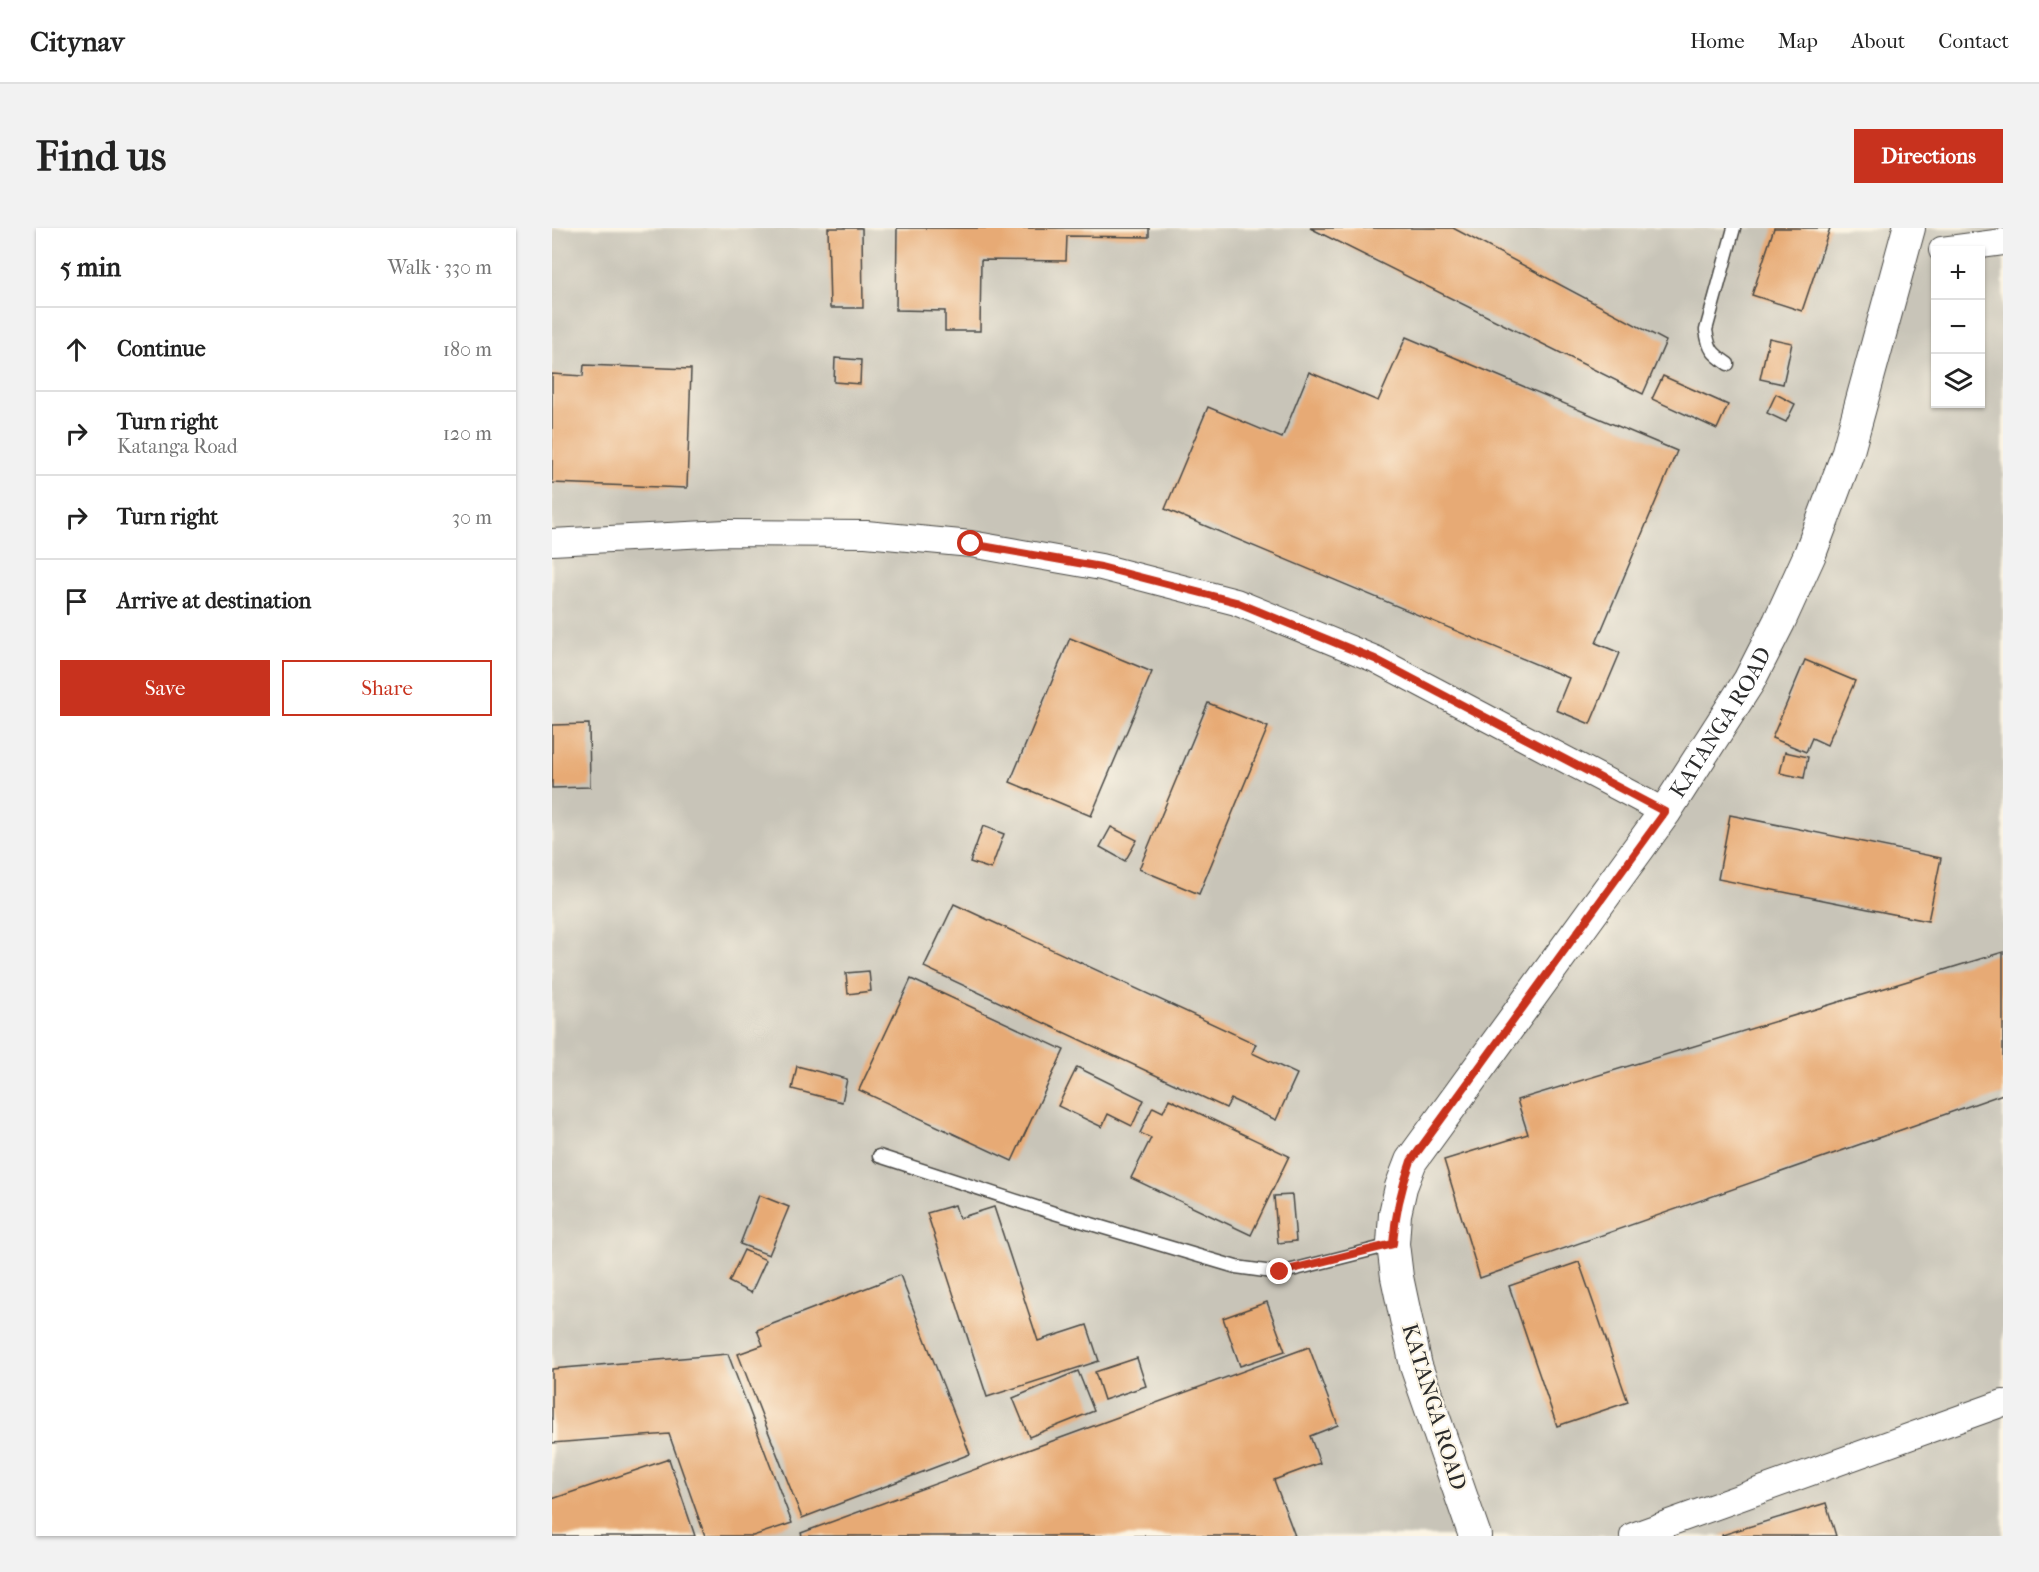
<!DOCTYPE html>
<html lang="en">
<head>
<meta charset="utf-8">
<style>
  :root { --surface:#fff; --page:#f2f2f2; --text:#222; --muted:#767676; --line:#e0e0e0; --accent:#c8321e }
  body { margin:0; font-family:"IM FELL French Canon",serif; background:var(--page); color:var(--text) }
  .controls { position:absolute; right:18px; top:18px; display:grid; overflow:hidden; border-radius:0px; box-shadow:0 2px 4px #0004 }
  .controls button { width:54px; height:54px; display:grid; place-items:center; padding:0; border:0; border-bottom:2px solid var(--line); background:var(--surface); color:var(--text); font:30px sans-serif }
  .stop { position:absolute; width:18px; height:18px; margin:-14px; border:4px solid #c8321e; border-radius:50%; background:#fff }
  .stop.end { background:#c8321e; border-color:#fff; box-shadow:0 2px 6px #0008 }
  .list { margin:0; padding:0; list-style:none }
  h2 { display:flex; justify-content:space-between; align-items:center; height:78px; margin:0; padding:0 24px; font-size:26px }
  h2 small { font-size:20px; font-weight:400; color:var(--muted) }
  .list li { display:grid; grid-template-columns:39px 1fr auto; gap:18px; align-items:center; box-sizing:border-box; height:84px; padding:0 24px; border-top:2px solid var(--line) }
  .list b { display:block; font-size:22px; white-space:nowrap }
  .list p { margin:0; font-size:20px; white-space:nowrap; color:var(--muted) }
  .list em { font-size:20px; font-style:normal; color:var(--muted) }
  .actions { display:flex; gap:12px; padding:18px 24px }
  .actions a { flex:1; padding:14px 0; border:2px solid var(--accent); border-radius:0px; text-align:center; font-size:21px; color:var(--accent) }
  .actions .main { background:var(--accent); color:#fff }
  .icon { flex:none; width:33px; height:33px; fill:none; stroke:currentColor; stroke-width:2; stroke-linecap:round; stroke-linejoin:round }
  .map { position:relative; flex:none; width:1451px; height:1308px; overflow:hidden; border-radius:0px }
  header { display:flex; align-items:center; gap:36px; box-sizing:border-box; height:84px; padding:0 30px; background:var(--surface); border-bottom:2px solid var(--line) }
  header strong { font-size:28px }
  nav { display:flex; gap:33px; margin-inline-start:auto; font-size:21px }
  .intro { display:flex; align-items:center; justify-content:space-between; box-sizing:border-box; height:144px; padding:0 36px }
  h1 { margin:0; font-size:42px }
  .button { padding:15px 27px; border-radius:0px; background:var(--accent); color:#fff; font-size:21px; font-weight:700 }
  main { display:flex; gap:36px; padding:0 36px }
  aside { flex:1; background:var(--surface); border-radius:0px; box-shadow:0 2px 4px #0004 }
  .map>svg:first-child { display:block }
  .industrial { fill:#c8c4b8; fill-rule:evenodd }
  .building { fill:#e7aa74 }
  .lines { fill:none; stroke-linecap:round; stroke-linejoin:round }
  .service-casing { stroke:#484743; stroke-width:15 }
  .minor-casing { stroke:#484743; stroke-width:28 }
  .tertiary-casing { stroke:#484743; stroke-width:34 }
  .service { stroke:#fff; stroke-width:12 }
  .minor { stroke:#fff; stroke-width:26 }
  .tertiary { stroke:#fff; stroke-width:32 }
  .route { stroke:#c8321e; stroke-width:8 }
  .labels { text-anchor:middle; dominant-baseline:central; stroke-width:4.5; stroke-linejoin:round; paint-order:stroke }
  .street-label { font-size:22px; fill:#2b2b2b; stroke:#fcf5e5 }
</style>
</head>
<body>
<header>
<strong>Citynav</strong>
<nav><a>Home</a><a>Map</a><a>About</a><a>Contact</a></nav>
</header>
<div class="intro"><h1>Find us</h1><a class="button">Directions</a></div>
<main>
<aside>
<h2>5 min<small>Walk · 330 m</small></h2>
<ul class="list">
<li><svg class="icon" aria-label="ahead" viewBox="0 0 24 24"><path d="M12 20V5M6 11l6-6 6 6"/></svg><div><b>Continue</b></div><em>180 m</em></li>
<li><svg class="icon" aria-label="right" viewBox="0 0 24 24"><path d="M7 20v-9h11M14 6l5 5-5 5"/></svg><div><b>Turn right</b><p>Katanga Road</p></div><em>120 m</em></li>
<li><svg class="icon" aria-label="right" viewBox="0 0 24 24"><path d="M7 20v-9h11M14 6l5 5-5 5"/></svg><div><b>Turn right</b></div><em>30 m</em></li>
<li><svg class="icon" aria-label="arrive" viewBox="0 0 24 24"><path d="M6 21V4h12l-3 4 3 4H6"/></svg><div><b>Arrive at destination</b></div></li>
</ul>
<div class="actions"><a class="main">Save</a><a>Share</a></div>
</aside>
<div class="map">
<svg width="1451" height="1308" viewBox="0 0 1451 1308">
  <rect width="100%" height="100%" fill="#fcf5e5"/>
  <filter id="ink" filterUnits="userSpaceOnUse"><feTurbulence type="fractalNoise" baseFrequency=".0167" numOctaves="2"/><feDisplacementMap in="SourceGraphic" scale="12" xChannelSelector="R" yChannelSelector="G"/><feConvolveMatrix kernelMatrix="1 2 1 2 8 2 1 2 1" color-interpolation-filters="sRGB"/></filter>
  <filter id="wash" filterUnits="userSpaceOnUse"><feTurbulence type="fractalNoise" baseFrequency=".008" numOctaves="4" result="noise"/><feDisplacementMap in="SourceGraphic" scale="24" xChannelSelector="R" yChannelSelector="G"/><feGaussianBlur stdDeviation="1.35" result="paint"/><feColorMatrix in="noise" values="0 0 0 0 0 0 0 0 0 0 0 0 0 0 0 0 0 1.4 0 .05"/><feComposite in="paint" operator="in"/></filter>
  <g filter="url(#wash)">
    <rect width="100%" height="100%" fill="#ede7ca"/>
    <path class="industrial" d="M0 0H1451V1308H0ZM1384 22H1428V176H1384Z"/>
    <g id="blocks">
      <g class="building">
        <polygon points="276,0 310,0 311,80 278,80"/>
        <polygon points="345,0 597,0 597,9 515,8 514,33 429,32 428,103 393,103 393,83 344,82"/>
        <polygon points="758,0 901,0 1114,113 1091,166"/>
        <polygon points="1222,0 1278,0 1250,83 1200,67"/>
        <polygon points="854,109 1125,223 1044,415 1068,425 1038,496 1004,482 1017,450 613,281 656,179 730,210 757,144 826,173"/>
        <polygon points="1217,110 1240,115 1231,156 1208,151"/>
        <polygon points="283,130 309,132 308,156 282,154"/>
        <polygon points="32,137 139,141 135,260 0,255 0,146 31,148"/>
        <polygon points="1111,148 1176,177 1165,201 1100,171"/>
        <polygon points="1224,166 1243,176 1234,194 1215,185"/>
        <polygon points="518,410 600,444 539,588 458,554"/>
        <polygon points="1253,432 1303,453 1275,517 1260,510 1254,524 1220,510"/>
        <polygon points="656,475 716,499 647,666 587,641"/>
        <polygon points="37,496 38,559 0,560 0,497"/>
        <polygon points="1233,524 1256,529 1252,550 1228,545"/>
        <polygon points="1178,587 1389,630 1376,693 1166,651"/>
        <polygon points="431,598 452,606 439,641 418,634"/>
        <polygon points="559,599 585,612 573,633 548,619"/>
        <polygon points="402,676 704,816 700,825 745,846 724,892 679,871 674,880 372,739"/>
        <polygon points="1451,724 1451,866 928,1050 892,932 976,906 965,872"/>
        <polygon points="317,743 319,763 296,766 294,745"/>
        <polygon points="359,751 512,822 460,933 307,862"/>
        <polygon points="245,838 295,851 290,874 240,861"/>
        <polygon points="525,839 592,872 580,898 556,886 550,899 506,878"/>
        <polygon points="617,871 737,928 699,1007 579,950 599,910 588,905 601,879 611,884"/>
        <polygon points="207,967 237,979 217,1027 188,1016"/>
        <polygon points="740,967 744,1013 726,1015 722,968"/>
        <polygon points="403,977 407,990 442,979 486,1113 535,1097 547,1133 435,1169 375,985"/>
        <polygon points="192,1022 214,1032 199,1065 177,1054"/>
        <polygon points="1027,1034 1076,1174 1005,1198 957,1058"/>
        <polygon points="348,1047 418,1226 250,1290 186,1126 211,1117 205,1102"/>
        <polygon points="715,1074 733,1123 688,1138 671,1090"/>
        <polygon points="757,1119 786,1197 758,1208 768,1235 722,1252 743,1308 250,1308 249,1305"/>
        <polygon points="176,1126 240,1295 201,1308 153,1308 117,1206 0,1215 0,1141"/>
        <polygon points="585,1130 594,1158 552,1172 543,1144"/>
        <polygon points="526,1143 542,1183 477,1209 461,1170"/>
        <polygon points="117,1231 143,1308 0,1308 0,1271"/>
        <polygon points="1274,1275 1284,1308 1170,1308 1170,1307"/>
      </g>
    </g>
  </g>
  <g filter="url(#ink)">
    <use href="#blocks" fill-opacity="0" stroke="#484743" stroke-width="1.5"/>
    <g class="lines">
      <g class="service-casing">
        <g id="service">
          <path d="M1176 136C1160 125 1157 122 1154 102L1182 0"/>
          <polyline points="327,928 502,985 684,1039 728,1045 839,1017"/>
        </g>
      </g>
      <g class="minor-casing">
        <g id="minor">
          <polyline points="1390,22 1451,14"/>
          <polyline points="0,314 174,305 314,306 419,316 549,339 684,374 823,431 1113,584"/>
          <polyline points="1081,1308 1451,1175"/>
        </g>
      </g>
      <g class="tertiary-casing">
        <g id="tertiary">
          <path id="s1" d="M923 1308 864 1138 845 1049 841 1016 843 986 849 959 859 933 1113 584 1197 453 1227 394 1258 326 1295 227 1357 0"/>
        </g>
      </g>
      <use href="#service" class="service"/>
      <use href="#minor" class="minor"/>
      <use href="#tertiary" class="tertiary"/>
    </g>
  </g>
  <g class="lines" filter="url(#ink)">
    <path class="route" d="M419 316 549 339 684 374 823 431 1113 584 859 933C849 961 843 986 841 1016L728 1044"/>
  </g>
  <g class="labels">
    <g class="street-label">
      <text stroke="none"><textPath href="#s1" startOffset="927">KATANGA ROAD</textPath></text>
      <text transform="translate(882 1179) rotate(73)">KATANGA ROAD</text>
    </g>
  </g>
</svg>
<div class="controls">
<button>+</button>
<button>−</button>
<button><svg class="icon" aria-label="layers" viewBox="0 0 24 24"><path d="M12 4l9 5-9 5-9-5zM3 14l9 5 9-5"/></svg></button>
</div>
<div class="stop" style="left:419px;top:316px"></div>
<div class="stop end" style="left:728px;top:1044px"></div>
</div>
</main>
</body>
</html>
